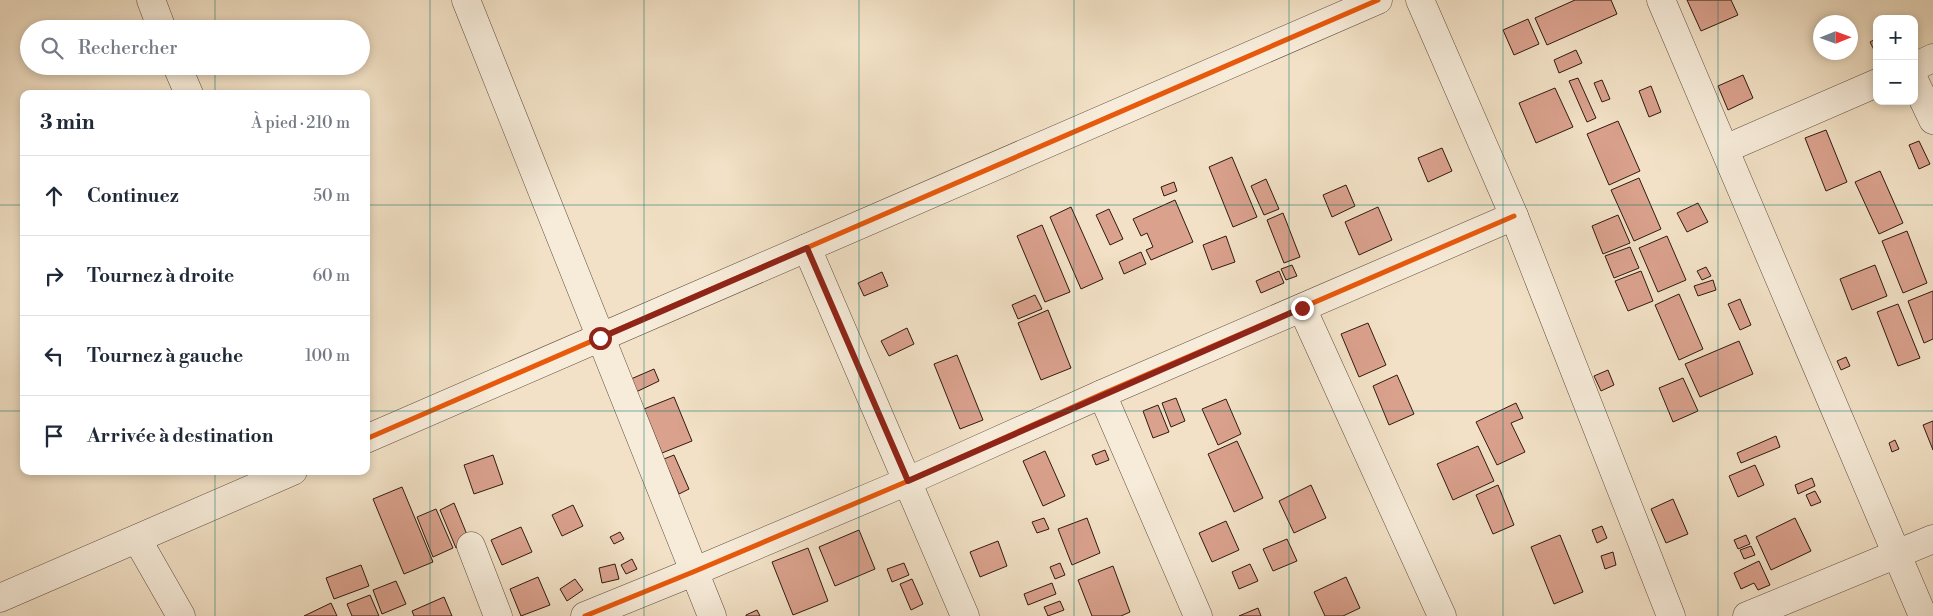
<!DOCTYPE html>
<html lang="fr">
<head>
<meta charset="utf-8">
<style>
  :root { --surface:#fff; --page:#f2f2f3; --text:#1f2937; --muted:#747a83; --line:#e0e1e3 }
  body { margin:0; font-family:"Libre Bodoni",serif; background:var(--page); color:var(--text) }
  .controls { position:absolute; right:15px; top:15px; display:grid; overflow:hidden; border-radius:10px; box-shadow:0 2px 8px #0003 }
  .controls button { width:45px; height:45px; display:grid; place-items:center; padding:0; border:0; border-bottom:1px solid var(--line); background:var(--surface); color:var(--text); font:25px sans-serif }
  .compass { position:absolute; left:1813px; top:15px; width:45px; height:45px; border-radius:50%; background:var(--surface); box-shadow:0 2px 8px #0003; rotate:89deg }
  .stop { position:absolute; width:15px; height:15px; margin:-11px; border:4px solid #8f2418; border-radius:50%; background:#fff }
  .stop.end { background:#8f2418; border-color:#fff; box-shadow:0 1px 5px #0008 }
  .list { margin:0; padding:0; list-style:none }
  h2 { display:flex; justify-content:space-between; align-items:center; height:65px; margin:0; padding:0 20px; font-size:21px }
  h2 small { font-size:16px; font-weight:400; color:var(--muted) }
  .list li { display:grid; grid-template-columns:32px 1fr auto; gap:15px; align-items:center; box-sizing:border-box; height:80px; padding:0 20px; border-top:1px solid var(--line) }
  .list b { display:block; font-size:19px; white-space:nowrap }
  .list em { font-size:16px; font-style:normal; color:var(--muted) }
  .icon { flex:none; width:28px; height:28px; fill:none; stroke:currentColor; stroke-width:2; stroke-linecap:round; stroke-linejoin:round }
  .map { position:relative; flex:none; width:1933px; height:616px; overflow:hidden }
  .search { position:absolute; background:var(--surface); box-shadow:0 2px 8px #0003; left:20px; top:20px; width:350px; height:55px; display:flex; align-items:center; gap:12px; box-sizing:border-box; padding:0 18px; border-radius:28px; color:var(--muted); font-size:19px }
  .panel { position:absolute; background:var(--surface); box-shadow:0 2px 8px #0003; left:20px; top:90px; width:350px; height:385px; border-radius:10px }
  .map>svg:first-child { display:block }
  .building { fill:#daa18d; stroke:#301a10 }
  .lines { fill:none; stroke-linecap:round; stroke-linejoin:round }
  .minor-casing { stroke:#604c3e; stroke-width:29 }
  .minor { stroke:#f7ecda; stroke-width:28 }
  .cycleway-casing { stroke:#f7ecda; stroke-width:8 }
  .cycleway { stroke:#e8590c; stroke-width:5 }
  .route { stroke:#8f2418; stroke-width:6 }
  .grid { fill:none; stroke:#0f766e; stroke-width:1; stroke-opacity:0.55 }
</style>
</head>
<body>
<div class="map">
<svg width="1933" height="616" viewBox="0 0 1933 616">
  <rect width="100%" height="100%" fill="#f2e1c6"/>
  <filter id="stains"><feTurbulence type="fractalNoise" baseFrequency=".004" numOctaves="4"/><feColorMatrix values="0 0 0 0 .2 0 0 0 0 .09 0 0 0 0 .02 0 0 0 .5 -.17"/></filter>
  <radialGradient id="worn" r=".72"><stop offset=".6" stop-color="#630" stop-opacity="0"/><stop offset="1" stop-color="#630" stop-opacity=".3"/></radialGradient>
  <g class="building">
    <polygon points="1575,0 1611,0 1617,14 1547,45 1535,18"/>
    <polygon points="1687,0 1731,0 1738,15 1701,31"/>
    <polygon points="1528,19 1539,44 1514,55 1503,30"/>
    <polygon points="1877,38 1877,54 1876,54 1870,42"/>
    <polygon points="1576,50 1582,63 1559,73 1554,60"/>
    <polygon points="1743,75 1753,98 1728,110 1718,86"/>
    <polygon points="1578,78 1596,118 1587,122 1569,81"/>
    <polygon points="1602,80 1610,99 1602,102 1594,83"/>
    <polygon points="1651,86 1661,112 1649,117 1639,91"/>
    <polygon points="1555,88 1573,127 1536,143 1519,103"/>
    <polygon points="1618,121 1640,171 1609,185 1587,134"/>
    <polygon points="1826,130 1847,182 1826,191 1805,138"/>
    <polygon points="1919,141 1930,164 1919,169 1909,145"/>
    <polygon points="1442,148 1452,171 1428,182 1418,158"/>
    <polygon points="1232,157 1257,217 1233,227 1209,167"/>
    <polygon points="1880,171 1903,223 1879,234 1855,182"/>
    <polygon points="1639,178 1661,229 1634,241 1611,190"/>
    <polygon points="1266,179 1279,209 1264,215 1251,186"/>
    <polygon points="1174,182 1177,191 1164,196 1161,187"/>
    <polygon points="1346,185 1355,206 1332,217 1323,195"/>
    <polygon points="1175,200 1193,242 1151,260 1146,250 1153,247 1147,233 1141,236 1133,219"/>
    <polygon points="1698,203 1708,222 1687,232 1677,213"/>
    <polygon points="1071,207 1103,279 1081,289 1050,217"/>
    <polygon points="1378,207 1392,240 1359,255 1345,222"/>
    <polygon points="1109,209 1123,239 1110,245 1096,215"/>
    <polygon points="1283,213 1300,257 1284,263 1267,220"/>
    <polygon points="1618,215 1630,243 1603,254 1592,226"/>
    <polygon points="1042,225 1070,292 1045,302 1017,236"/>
    <polygon points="1907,231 1927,283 1903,293 1882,241"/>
    <polygon points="1226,236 1235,262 1212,270 1203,245"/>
    <polygon points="1667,236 1686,280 1658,292 1639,248"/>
    <polygon points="1630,247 1639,268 1614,278 1605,256"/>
    <polygon points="1141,252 1146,264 1124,274 1119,262"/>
    <polygon points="1292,265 1297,276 1286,280 1281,269"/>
    <polygon points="1875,265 1887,296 1852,310 1840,279"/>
    <polygon points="1706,267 1711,276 1702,280 1697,271"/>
    <polygon points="1279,271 1284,283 1261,293 1256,281"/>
    <polygon points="1641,271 1653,301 1628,311 1615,281"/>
    <polygon points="882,272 888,286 864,296 858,283"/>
    <polygon points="1713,280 1716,290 1698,296 1694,286"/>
    <polygon points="1933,291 1933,339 1924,343 1908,301"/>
    <polygon points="1679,294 1703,349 1679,360 1655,305"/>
    <polygon points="1035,295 1042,309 1018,319 1012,305"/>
    <polygon points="1740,299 1751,325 1740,330 1728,304"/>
    <polygon points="1898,304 1920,358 1898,366 1877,312"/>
    <polygon points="1048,310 1071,368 1041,380 1018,323"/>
    <polygon points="1368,323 1386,365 1359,377 1341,334"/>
    <polygon points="907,328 914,344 889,356 881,341"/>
    <polygon points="1739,341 1753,374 1700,397 1685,364"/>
    <polygon points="957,355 983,420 960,429 934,364"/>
    <polygon points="1846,357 1850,366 1841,370 1837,361"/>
    <polygon points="654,369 659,381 636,392 631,379"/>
    <polygon points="1608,370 1614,385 1601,391 1594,376"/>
    <polygon points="1397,375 1414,414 1389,425 1373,386"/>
    <polygon points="1683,378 1698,411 1673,422 1659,388"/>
    <polygon points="674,397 692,441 662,453 644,409"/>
    <polygon points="1176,398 1185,421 1171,427 1162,403"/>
    <polygon points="1226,399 1241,434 1218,445 1202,409"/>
    <polygon points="1516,403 1523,418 1511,423 1525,452 1497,465 1476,422"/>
    <polygon points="1158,405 1169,432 1153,438 1143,411"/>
    <polygon points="1933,421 1933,450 1923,425"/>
    <polygon points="1776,436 1780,447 1741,463 1737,453"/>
    <polygon points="1895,440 1899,449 1892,452 1889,443"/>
    <polygon points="1237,441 1263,498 1234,512 1208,454"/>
    <polygon points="1478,446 1494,481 1453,500 1437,464"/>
    <polygon points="1105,450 1109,460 1096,465 1092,455"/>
    <polygon points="1045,451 1065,496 1043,506 1023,461"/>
    <polygon points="493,455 503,484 474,494 464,465"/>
    <polygon points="674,455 689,489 679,494 664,459"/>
    <polygon points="1755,465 1764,485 1738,497 1729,476"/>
    <polygon points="1812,478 1815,486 1798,494 1795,485"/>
    <polygon points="1311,485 1326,518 1294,533 1279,501"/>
    <polygon points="1498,485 1514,525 1493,534 1476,495"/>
    <polygon points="402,487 433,562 404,574 373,499"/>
    <polygon points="1815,491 1821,502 1811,506 1806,495"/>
    <polygon points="1673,499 1688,534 1666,543 1651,509"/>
    <polygon points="454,503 470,542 456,548 440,510"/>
    <polygon points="573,505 583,526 562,536 552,515"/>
    <polygon points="436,509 453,548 433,557 417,517"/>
    <polygon points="1044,518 1049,529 1037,533 1032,522"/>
    <polygon points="1087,518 1100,553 1072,565 1058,529"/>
    <polygon points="1795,518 1811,551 1771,570 1756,537"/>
    <polygon points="1226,521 1239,550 1212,562 1199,533"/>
    <polygon points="1602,526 1607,538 1597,543 1592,530"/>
    <polygon points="521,527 532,552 502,565 491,540"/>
    <polygon points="859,530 875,569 835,586 819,547"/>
    <polygon points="620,532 624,539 614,544 610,537"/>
    <polygon points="1560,535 1583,592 1554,604 1531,547"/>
    <polygon points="1746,535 1750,544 1738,549 1734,540"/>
    <polygon points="1287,539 1297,561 1273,571 1263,549"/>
    <polygon points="998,541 1007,566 980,577 970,552"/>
    <polygon points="1751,546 1755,555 1744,559 1740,550"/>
    <polygon points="808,548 828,601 793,615 772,562"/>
    <polygon points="1613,552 1616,565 1605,569 1601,556"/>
    <polygon points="632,559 637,569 626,574 621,565"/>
    <polygon points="1759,561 1770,585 1758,590 1754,583 1741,589 1734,573"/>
    <polygon points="904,563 909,575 892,582 887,569"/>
    <polygon points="1060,563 1065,575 1055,579 1050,567"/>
    <polygon points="615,564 619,579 602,583 599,568"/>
    <polygon points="1250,564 1258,581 1239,589 1232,572"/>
    <polygon points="361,565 369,586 334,599 326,578"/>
    <polygon points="1113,566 1130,612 1121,616 1092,616 1078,580"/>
    <polygon points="538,577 550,605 521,616 510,589"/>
    <polygon points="1346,577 1360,608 1343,616 1325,616 1314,592"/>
    <polygon points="575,579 583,590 567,601 560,589"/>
    <polygon points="912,579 923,604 911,610 900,584"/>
    <polygon points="396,581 406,604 382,614 373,590"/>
    <polygon points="1052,583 1056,594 1028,605 1024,594"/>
    <polygon points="370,595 379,616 352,616 347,604"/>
    <polygon points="444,597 452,616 414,616 412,611"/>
    <polygon points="1060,601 1064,610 1048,616 1044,607"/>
    <polygon points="331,603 337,616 304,616"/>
    <polygon points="1258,608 1261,616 1239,616"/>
    <polygon points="757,610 760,616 746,616 746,615"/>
  </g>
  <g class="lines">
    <g class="minor-casing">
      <g id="minor">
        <polyline points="151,0 162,29"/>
        <polyline points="466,0 712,616"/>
        <polyline points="1420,0 1514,216 1671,616"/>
        <polyline points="1661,0 1923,616"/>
        <polyline points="177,66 189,94"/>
        <polyline points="1914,67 1933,58"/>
        <polyline points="1914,80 1933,120"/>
        <polyline points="1725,149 1877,83"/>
        <polyline points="807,248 965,616"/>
        <polyline points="1302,308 1442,616"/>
        <polyline points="1102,394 1198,616"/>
        <polyline points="366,439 1378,0"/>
        <polyline points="137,539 181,616"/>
        <polyline points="471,546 498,616"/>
        <polyline points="0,598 293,471"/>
        <polyline points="585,616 693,572 908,481 1102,394 1514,216"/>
        <polyline points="1747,616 1933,539"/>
      </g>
    </g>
    <use href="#minor" class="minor"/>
    <g class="cycleway-casing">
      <g id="cycleway">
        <polyline points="366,439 1378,0"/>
        <polyline points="585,616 693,572 908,481 1102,394 1514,216"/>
      </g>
    </g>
    <use href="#cycleway" class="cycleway"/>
  </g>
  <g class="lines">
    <polyline class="route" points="600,338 807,248 908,481 1302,308"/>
  </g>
  <path class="grid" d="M215 0V29M430 0V616M644 0V616M859 0V616M1074 0V616M1289 0V616M1503 0V616M1718 0V616M215 66V94M0 205H24M366 205H1933M0 411H24M366 411H1933M215 471V616"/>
  <rect width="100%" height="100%" filter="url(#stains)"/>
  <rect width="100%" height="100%" fill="url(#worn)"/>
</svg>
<div class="controls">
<button>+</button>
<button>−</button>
</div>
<svg class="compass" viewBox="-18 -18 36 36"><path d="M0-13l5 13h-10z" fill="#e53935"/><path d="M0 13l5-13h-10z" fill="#747a83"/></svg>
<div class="stop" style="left:600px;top:338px"></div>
<div class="stop end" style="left:1302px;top:308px"></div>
<div class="search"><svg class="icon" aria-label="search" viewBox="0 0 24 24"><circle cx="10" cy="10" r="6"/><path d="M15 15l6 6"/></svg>Rechercher</div>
<section class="panel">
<h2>3 min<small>À pied · 210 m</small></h2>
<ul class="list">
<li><svg class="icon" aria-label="ahead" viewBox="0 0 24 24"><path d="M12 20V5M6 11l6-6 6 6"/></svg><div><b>Continuez</b></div><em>50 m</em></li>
<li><svg class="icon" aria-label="right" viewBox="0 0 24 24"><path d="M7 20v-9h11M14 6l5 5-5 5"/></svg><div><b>Tournez à droite</b></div><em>60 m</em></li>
<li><svg class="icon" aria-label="left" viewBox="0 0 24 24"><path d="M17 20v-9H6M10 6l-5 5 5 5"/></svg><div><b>Tournez à gauche</b></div><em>100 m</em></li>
<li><svg class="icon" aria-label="arrive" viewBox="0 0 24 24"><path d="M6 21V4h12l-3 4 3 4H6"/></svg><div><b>Arrivée à destination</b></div></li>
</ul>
</section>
</div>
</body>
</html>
